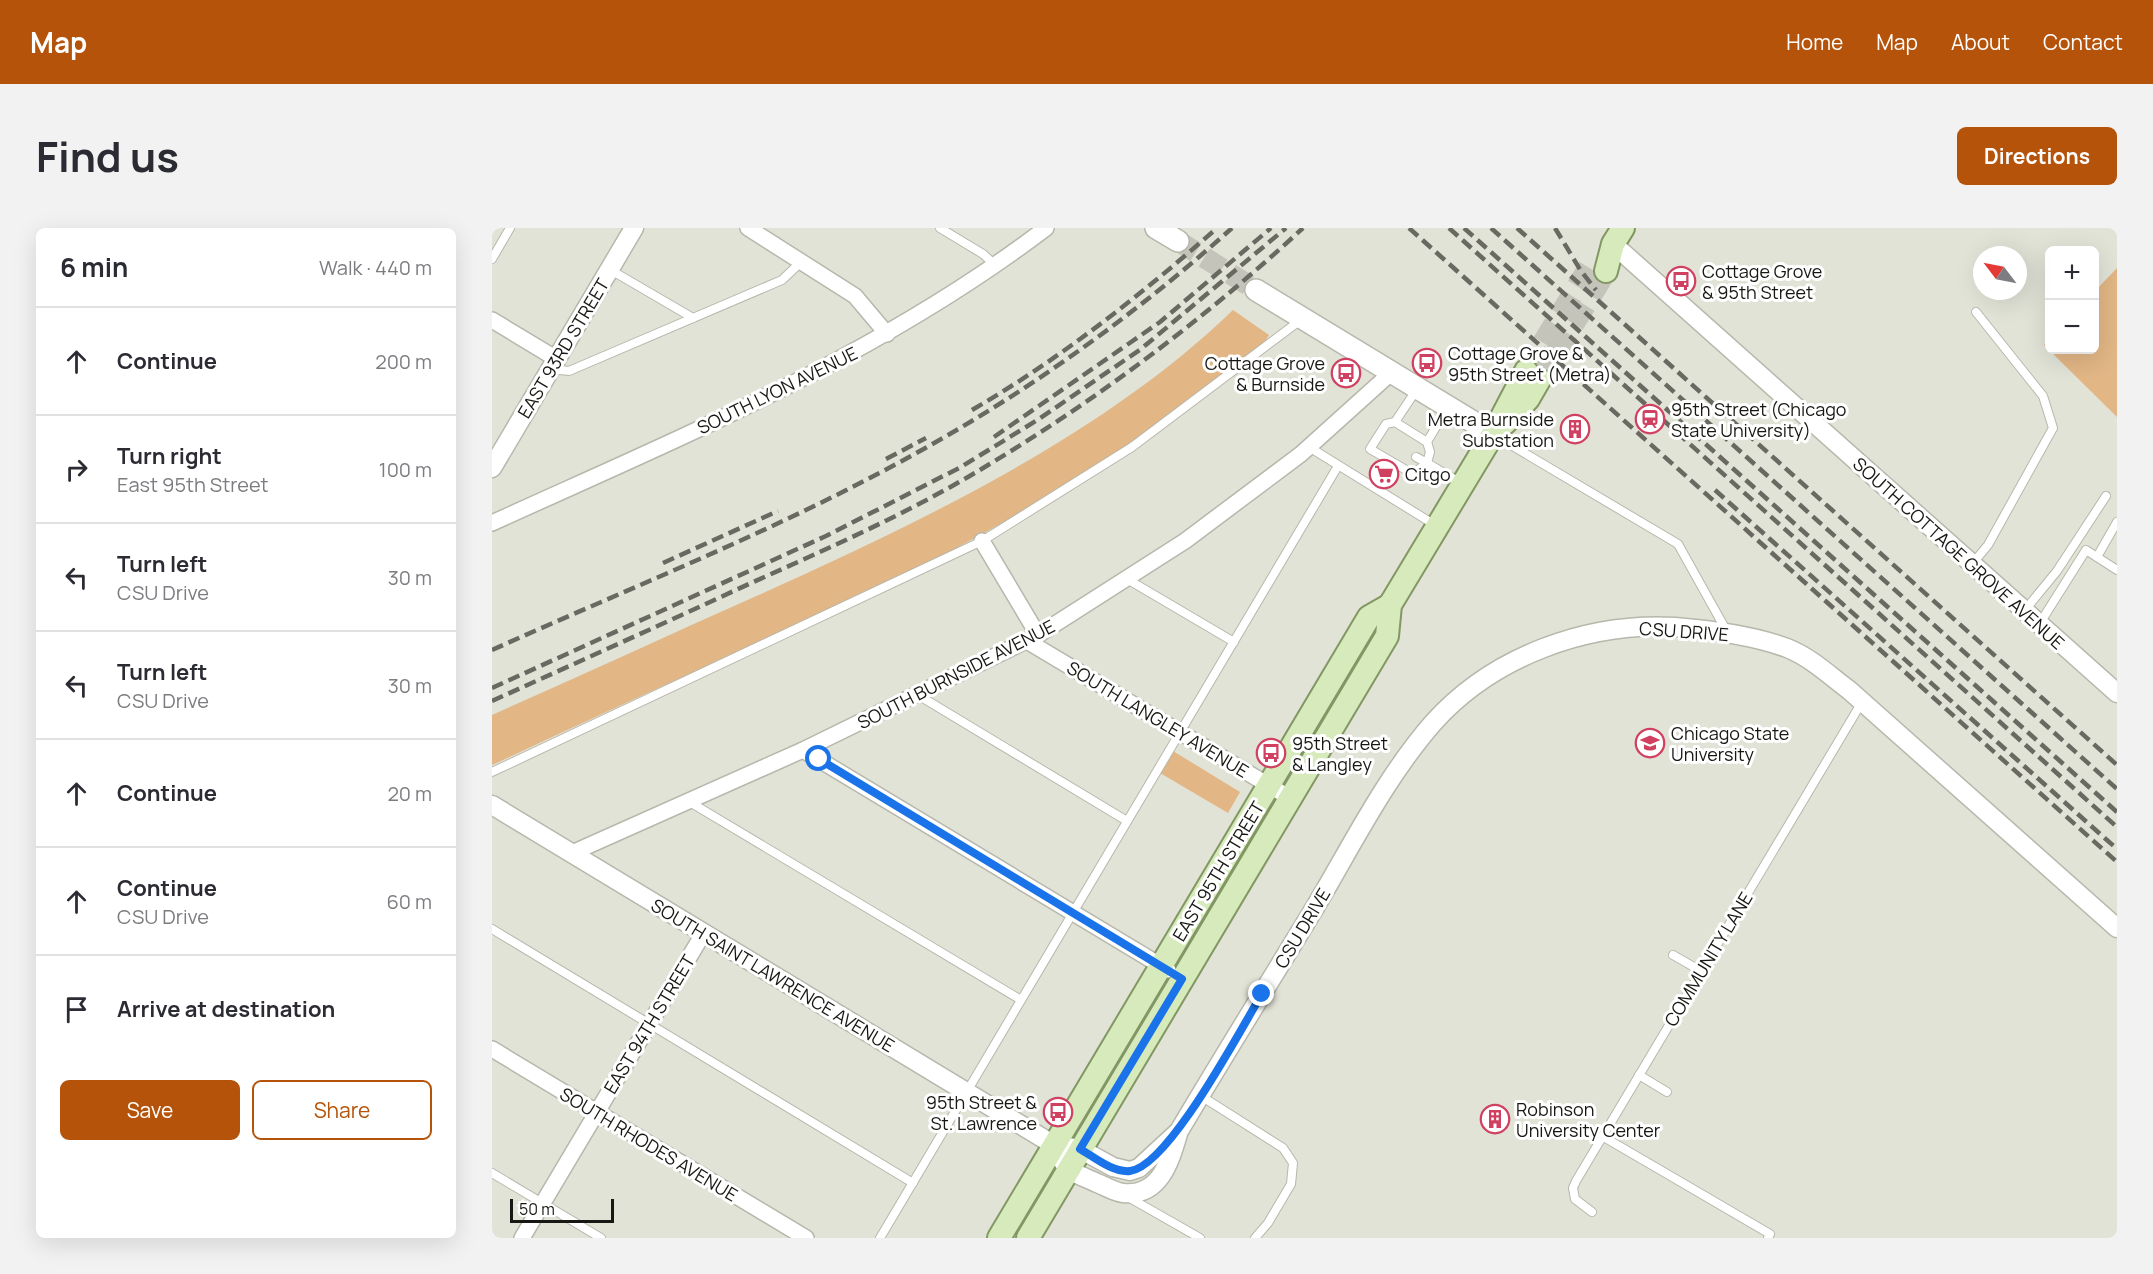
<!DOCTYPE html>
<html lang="en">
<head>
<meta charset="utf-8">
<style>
  :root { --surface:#fff; --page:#f2f2f3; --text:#2b2b33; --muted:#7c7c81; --line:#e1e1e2; --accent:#b45309 }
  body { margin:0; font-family:Manrope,sans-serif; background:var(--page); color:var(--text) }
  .controls { position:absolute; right:18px; top:18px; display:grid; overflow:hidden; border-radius:9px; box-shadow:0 6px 24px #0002 }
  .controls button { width:54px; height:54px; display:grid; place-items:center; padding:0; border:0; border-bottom:2px solid var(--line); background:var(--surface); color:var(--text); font:30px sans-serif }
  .compass { position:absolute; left:1481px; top:18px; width:54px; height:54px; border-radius:50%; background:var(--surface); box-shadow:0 6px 24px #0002; rotate:302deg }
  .scale { position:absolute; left:18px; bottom:15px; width:104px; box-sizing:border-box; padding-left:6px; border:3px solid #171713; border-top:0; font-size:16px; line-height:21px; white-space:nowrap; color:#171713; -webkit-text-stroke:4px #fff; paint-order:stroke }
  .stop { position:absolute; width:18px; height:18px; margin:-14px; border:4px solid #1a73e8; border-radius:50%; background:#fff }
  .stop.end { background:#1a73e8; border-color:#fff; box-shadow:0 2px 6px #0008 }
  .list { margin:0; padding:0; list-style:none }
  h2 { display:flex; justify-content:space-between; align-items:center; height:78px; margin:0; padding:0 24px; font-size:26px }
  h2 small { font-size:20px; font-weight:400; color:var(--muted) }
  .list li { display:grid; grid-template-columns:39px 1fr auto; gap:18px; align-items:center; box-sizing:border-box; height:108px; padding:0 24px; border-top:2px solid var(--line) }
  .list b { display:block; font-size:22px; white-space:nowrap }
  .list p { margin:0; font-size:20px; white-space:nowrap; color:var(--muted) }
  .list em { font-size:20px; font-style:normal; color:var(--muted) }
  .actions { display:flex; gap:12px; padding:18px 24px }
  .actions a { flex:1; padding:14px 0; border:2px solid var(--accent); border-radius:9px; text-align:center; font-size:21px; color:var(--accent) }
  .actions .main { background:var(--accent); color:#fff }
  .icon { flex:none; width:33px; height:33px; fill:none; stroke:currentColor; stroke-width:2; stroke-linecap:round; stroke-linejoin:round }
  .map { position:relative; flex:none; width:1625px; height:1010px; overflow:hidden; border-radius:9px }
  header { display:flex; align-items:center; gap:36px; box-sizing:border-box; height:84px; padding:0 30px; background:var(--accent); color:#fff }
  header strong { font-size:28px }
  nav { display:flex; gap:33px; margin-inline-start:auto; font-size:21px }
  .intro { display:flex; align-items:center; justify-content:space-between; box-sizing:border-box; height:144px; padding:0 36px }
  h1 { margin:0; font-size:42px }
  .button { padding:15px 27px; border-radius:9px; background:var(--accent); color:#fff; font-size:21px; font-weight:700 }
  main { display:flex; gap:36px; padding:0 36px }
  aside { flex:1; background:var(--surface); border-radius:9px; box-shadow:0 6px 24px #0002 }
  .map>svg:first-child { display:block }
  .green { fill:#e2b685 }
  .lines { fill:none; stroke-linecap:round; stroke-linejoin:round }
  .secondary-tunnel { stroke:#c4c4ba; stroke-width:21; stroke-dasharray:21 10; stroke-linecap:butt }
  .primary-tunnel { stroke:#c4c4ba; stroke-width:22; stroke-dasharray:22 11; stroke-linecap:butt }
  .service-casing { stroke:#b7b7ac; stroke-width:10 }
  .minor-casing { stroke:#b7b7ac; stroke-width:18 }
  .tertiary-casing { stroke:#b7b7ac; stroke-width:21 }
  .secondary-casing { stroke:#b7b7ac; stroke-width:24 }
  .primary-casing { stroke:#829763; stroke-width:26 }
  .service { stroke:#fff; stroke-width:8 }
  .minor { stroke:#fff; stroke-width:15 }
  .tertiary { stroke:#fff; stroke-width:18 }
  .secondary { stroke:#fff; stroke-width:21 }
  .primary { stroke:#d6eabb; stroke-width:22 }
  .rail { stroke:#696962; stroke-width:4.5; stroke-dasharray:12 6; stroke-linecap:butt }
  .route { stroke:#1a73e8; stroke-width:8 }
  .labels { text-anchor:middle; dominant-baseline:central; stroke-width:6; stroke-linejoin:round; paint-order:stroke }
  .poi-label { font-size:18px; fill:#171713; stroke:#fff; text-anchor:start }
  .street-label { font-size:18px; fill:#171713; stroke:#fff }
</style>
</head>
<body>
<header>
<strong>Map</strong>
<nav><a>Home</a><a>Map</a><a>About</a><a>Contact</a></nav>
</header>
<div class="intro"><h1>Find us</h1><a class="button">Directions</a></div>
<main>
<aside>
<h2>6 min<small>Walk · 440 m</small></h2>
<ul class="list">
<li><svg class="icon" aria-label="ahead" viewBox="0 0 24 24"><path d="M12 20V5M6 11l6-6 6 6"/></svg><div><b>Continue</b></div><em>200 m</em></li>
<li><svg class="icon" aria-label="right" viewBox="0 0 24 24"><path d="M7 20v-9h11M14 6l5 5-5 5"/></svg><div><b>Turn right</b><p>East 95th Street</p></div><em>100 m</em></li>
<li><svg class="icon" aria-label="left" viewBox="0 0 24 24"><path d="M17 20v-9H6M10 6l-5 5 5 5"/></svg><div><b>Turn left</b><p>CSU Drive</p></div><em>30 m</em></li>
<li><svg class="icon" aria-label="left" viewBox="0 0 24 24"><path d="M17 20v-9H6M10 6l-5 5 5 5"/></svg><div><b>Turn left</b><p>CSU Drive</p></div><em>30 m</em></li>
<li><svg class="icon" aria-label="ahead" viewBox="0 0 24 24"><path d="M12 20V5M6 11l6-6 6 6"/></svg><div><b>Continue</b></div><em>20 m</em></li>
<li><svg class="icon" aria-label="ahead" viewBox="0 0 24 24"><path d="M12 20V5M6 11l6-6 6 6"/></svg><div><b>Continue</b><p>CSU Drive</p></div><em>60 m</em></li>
<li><svg class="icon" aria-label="arrive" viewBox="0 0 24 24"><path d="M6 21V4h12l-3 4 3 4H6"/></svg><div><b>Arrive at destination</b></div></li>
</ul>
<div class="actions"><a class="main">Save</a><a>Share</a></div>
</aside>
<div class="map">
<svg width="1625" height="1010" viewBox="0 0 1625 1010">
  <rect width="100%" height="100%" fill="#e2e3d7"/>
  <g class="green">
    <polygon points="1625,40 1625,189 1552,117 1557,110 1558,122 1602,122 1603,63"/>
    <path d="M741 82 777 107 774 112C610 256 409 354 211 440 140 471 70 505 0 537V487C90 447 179 406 269 366 431 293 613 206 741 82Z"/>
    <polygon points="681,523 748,564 736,585 668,545"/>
  </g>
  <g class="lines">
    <polyline class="secondary-tunnel" points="686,13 764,62"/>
    <g class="primary-tunnel">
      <polyline points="1034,143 1101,33"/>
      <polyline points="1047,152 1114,43"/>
    </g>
    <g class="service-casing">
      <g id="service">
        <polyline points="448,0 491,26 503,37"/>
        <polyline points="0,31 18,0"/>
        <polyline points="117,41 201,90"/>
        <polyline points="59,141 77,143 290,52 309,34"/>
        <polyline points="925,161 903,194 894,196 878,221 921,246 935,235 969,255"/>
        <polyline points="903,194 935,214 938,224 935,235 924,229"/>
        <polyline points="1002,207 1186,316 1234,402"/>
        <polyline points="935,214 956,179"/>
        <polyline points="817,219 943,297"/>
        <polyline points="1605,329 1625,294"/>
        <polyline points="1481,335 1496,317 1561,200 1551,168 1484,84"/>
        <polyline points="635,351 742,414"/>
        <polyline points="1533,382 1565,343 1614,268"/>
        <polyline points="1548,395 1594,322 1625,342"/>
        <polyline points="426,467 635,593"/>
        <polyline points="0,544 490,313 640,219 810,91"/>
        <polyline points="196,573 529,772"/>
        <polyline points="0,701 421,955"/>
        <polyline points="1181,727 1209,743"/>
        <polyline points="1147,847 1175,864"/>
        <polyline points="709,868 791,920 801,935 799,956 776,995 763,1010"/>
        <polyline points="1110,908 1278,1006 1276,1010"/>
        <polyline points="0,945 109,1010"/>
        <polyline points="636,969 708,1010"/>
        <polyline points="1100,984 1083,971 1081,960 1084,953 1370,474"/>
        <polyline points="388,1010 846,238"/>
      </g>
    </g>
    <g class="minor-casing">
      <g id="minor">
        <polyline points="256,0 363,68 395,106"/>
        <polyline points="0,92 63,130"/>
        <path d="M0 295C191 208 386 128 554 0"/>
        <polyline points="490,313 546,407"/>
        <polyline points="535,413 798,570"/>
        <polyline points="311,522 676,742"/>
        <polyline points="80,625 311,522 546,407 693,313 809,226 900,144"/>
        <polyline points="0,821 314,1010"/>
        <polyline points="30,1010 211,706"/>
      </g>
    </g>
    <g class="tertiary-casing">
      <g id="tertiary">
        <polyline points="1121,16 1625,465"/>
        <polyline points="0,240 142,0"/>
        <path d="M0 577 562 917 588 921 621 939 638 943 647 940 687 903C731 829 777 755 822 681 859 619 893 550 941 495 1001 428 1095 394 1183 399 1220 402 1260 407 1295 420 1318 429 1337 447 1357 462L1625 700"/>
        <path d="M570 932C578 946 591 948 605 955 613 958 622 964 631 965 668 969 678 933 686 906"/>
      </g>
    </g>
    <g class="secondary-casing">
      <g id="secondary">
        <polyline points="664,0 686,13"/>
        <polyline points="764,62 1001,206"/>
      </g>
    </g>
    <g class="primary-casing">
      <g id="primary">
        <polyline points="1114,43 1121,16 1131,0"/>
        <polyline points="1013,195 1036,171 1047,152"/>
        <polyline points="507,1010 877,389 898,377"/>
        <polyline points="536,1010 895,408 898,377 1001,206 1034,143"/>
      </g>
    </g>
    <use href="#service" class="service"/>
    <use href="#minor" class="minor"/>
    <use href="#tertiary" class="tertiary"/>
    <use href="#secondary" class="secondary"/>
    <use href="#primary" class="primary"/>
    <g class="rail">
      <polyline points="917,0 1625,634"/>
      <polyline points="957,0 1625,599"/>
      <polyline points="972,0 1625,584"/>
      <polyline points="999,0 1625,561"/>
      <polyline points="1025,0 1625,537"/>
      <polyline points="1063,0 1089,43 1104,62"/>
      <path d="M480 182C568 131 649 67 725 0"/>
      <polyline points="502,209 668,94 779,0"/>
      <polyline points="394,231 434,210"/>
      <polyline points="1223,262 1625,621"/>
      <polyline points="171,335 286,283"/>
      <path d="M0 422C140 359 285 302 419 228 534 165 642 88 740 0"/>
      <polyline points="0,460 334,308 469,239 547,191 649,121 794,0"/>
      <path d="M0 473C86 434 173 395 259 355 333 322 407 289 476 249 597 178 708 95 811 0"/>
    </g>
  </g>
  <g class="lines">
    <path class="route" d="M327 531 690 751 588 921C602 929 621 945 638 943 677 938 748 802 770 766"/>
  </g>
  <defs>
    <g id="bus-ring" transform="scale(1.5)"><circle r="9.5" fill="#fff" stroke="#d04060" stroke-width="1.5"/><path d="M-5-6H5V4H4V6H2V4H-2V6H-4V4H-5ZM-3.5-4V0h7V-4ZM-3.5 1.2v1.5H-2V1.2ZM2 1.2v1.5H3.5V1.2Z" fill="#d04060"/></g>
    <g id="station-ring" transform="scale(1.5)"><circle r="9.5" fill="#fff" stroke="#d04060" stroke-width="1.5"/><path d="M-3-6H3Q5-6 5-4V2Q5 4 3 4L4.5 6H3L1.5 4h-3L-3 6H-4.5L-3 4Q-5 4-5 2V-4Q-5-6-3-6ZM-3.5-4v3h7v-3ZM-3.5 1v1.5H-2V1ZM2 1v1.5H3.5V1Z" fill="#d04060"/></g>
    <g id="building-ring" transform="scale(1.5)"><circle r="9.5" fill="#fff" stroke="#d04060" stroke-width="1.5"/><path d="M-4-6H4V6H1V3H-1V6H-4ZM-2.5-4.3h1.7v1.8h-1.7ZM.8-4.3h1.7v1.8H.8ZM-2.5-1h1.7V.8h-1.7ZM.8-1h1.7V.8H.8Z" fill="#d04060"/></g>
    <g id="supermarket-ring" transform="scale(1.5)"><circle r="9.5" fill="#fff" stroke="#d04060" stroke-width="1.5"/><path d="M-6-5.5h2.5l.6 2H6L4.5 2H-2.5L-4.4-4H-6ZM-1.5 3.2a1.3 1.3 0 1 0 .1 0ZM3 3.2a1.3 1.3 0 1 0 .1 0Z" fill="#d04060"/></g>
    <g id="university-ring" transform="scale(1.5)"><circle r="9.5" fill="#fff" stroke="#d04060" stroke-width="1.5"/><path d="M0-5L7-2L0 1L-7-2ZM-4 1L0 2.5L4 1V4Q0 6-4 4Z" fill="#d04060"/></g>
  </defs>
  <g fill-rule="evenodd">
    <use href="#bus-ring" x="1189" y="53"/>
    <use href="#bus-ring" x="935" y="135"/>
    <use href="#bus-ring" x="854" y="145"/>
    <use href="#station-ring" x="1158" y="191"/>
    <use href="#building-ring" x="1083" y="201"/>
    <use href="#supermarket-ring" x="892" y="246"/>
    <use href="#university-ring" x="1158" y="515"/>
    <use href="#bus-ring" x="779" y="525"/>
    <use href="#bus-ring" x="566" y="884"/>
    <use href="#building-ring" x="1003" y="891"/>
  </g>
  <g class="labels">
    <g class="poi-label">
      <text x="1210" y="43">Cottage Grove<tspan x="1210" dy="21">&amp; 95th Street</tspan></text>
      <text x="956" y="125">Cottage Grove &amp;<tspan x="956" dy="21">95th Street (Metra)</tspan></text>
      <text x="833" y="135" text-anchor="end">Cottage Grove<tspan x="833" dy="21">&amp; Burnside</tspan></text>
      <text x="1179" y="181">95th Street (Chicago<tspan x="1179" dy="21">State University)</tspan></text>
      <text x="1062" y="191" text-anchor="end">Metra Burnside<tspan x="1062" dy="21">Substation</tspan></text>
      <text x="913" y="246">Citgo</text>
      <text x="1179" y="505">Chicago State<tspan x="1179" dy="21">University</tspan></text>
      <text x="800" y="515">95th Street<tspan x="800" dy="21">&amp; Langley</tspan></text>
      <text x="545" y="874" text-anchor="end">95th Street &amp;<tspan x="545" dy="21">St. Lawrence</tspan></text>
      <text x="1024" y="881">Robinson<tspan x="1024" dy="21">University Center</tspan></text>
    </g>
    <g class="street-label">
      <text transform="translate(71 120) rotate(-59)">EAST 93RD STREET</text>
      <text transform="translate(285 162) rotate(-26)">SOUTH LYON AVENUE</text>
      <text transform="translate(1467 325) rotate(42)">SOUTH COTTAGE GROVE AVENUE</text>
      <text transform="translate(1192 403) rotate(4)">CSU DRIVE</text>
      <text transform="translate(464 446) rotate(-27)">SOUTH BURNSIDE AVENUE</text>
      <text transform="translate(666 491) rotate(31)">SOUTH LANGLEY AVENUE</text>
      <text transform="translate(726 643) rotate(-59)">EAST 95TH STREET</text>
      <text transform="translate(810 700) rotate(-59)">CSU DRIVE</text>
      <text transform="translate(1216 731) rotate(-59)">COMMUNITY LANE</text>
      <text transform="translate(281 747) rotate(31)">SOUTH SAINT LAWRENCE AVENUE</text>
      <text transform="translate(157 796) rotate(-59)">EAST 94TH STREET</text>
      <text transform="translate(157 916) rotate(31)">SOUTH RHODES AVENUE</text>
    </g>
  </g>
</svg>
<div class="controls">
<button>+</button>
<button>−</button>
</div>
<svg class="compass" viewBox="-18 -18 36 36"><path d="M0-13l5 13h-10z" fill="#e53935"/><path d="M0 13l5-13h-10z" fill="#7c7c81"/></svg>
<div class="scale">50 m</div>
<div class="stop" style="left:327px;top:531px"></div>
<div class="stop end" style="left:770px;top:766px"></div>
</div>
</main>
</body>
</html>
